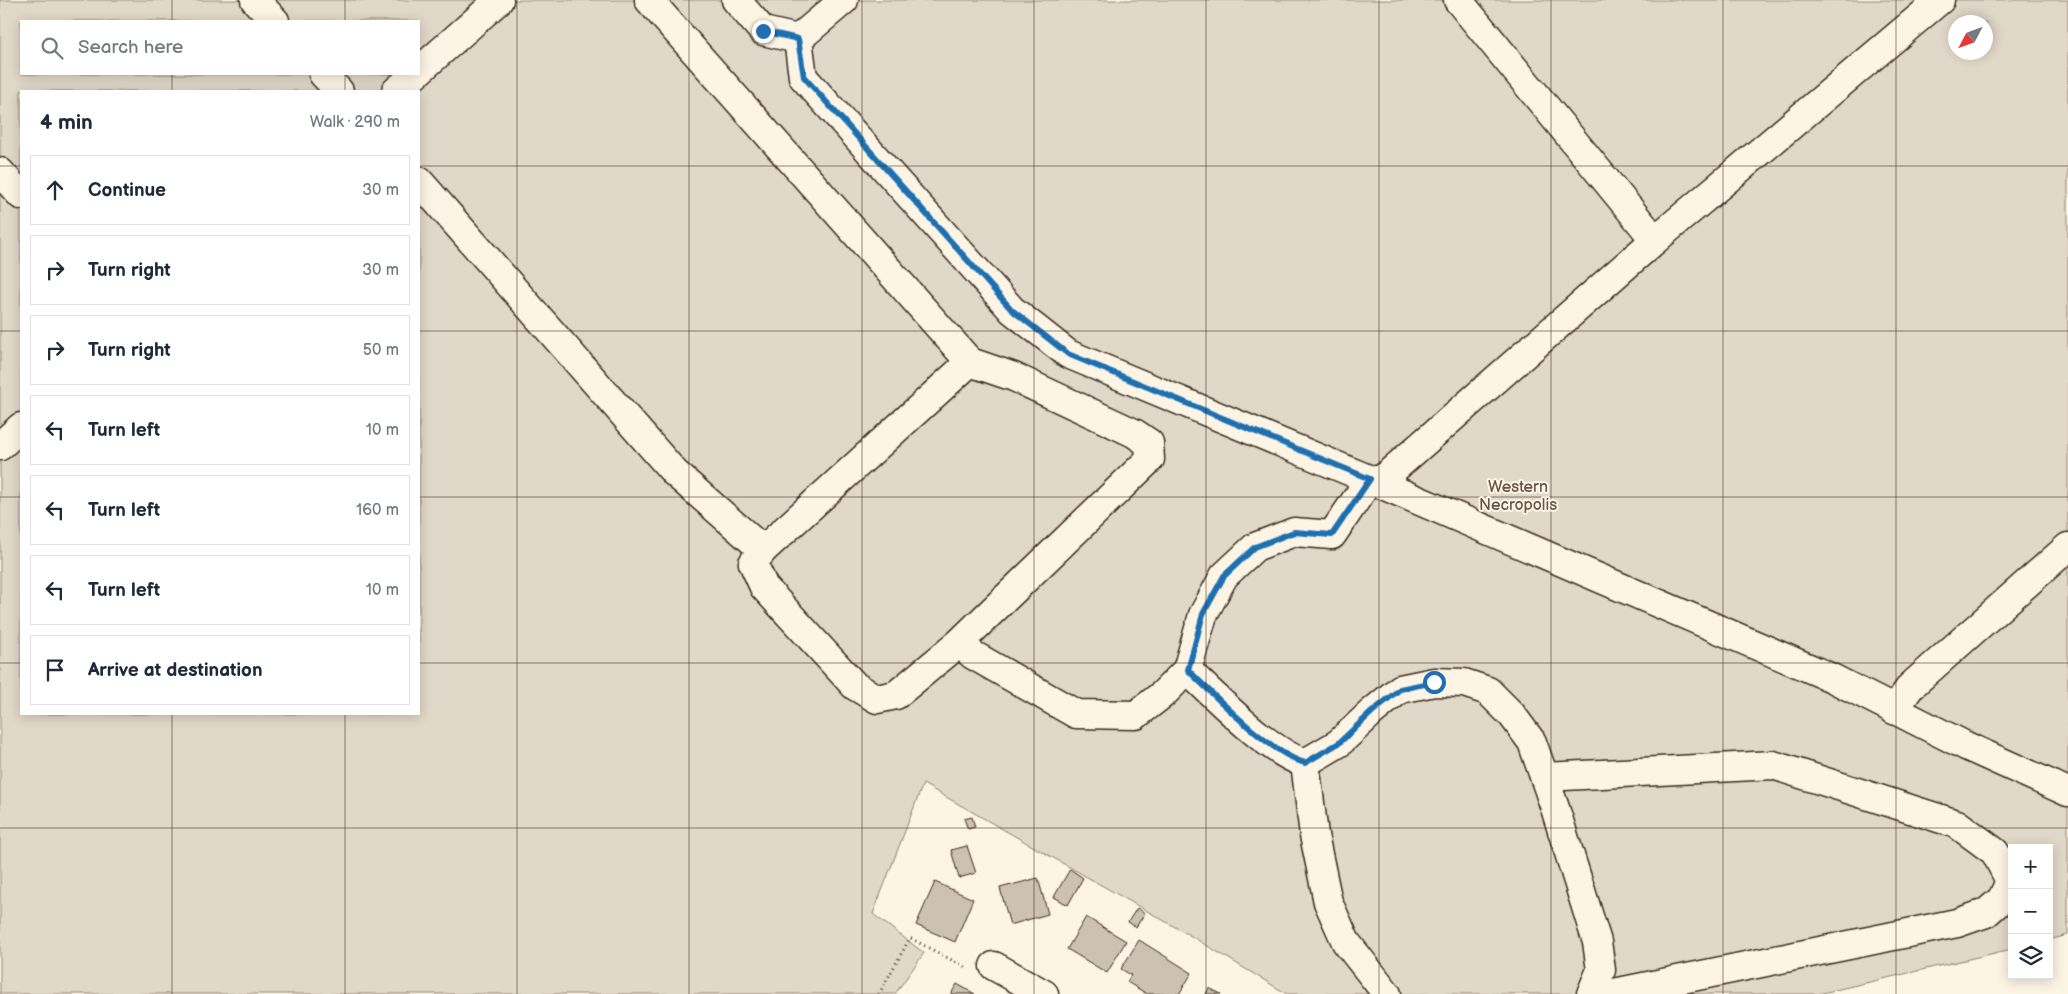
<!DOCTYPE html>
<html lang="en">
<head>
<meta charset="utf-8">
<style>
  :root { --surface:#fff; --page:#f6f6f7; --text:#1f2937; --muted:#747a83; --line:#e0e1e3 }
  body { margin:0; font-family:"Balsamiq Sans",sans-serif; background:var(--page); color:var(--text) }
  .controls { position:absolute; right:15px; bottom:15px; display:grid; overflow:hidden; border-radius:0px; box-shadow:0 2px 12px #0003 }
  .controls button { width:45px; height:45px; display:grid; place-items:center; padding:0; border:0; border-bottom:1px solid var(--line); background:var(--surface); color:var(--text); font:25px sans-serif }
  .compass { position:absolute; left:1948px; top:15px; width:45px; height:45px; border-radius:50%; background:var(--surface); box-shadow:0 2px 12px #0003; rotate:229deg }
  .stop { position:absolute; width:15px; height:15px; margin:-11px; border:4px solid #1f6fb2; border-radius:50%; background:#fff }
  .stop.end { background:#1f6fb2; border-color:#fff; box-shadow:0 1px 5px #0008 }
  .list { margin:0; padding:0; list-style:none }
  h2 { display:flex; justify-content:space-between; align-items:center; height:65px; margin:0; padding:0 20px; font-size:21px }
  h2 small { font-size:16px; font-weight:400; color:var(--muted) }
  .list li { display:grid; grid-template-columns:32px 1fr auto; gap:15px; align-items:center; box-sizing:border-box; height:70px; margin:0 10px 10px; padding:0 10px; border:1px solid var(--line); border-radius:0px }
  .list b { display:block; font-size:19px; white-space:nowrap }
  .list em { font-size:16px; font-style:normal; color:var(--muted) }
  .icon { flex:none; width:28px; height:28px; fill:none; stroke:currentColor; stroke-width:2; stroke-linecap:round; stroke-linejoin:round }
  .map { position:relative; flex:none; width:2068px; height:994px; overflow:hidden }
  .search { position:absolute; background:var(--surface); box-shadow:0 2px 12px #0003; left:20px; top:20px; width:400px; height:55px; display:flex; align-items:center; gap:12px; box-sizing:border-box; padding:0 18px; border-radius:0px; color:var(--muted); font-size:19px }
  .panel { position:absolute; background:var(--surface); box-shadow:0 2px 12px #0003; left:20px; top:90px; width:400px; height:625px; border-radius:0px }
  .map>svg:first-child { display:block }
  .green { fill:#e0d8c8; stroke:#8e8173; fill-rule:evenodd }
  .building { fill:#ccc2b3; stroke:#3b2a1e }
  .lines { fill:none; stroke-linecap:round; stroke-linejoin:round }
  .minor-casing { stroke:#3b2a1e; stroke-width:31 }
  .path { stroke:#3b2a1e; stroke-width:3; stroke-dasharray:1 4; stroke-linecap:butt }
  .minor { stroke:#fcf5e5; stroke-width:28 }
  .route { stroke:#1f6fb2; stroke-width:6 }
  .grid { fill:none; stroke:#3b2a1e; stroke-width:1; stroke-opacity:0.55 }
  .labels { text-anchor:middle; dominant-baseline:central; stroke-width:4; stroke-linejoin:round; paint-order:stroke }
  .park-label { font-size:16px; fill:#645648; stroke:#fcf5e5 }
</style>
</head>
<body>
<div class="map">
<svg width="2068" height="994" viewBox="0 0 2068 994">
  <rect width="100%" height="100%" fill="#fcf5e5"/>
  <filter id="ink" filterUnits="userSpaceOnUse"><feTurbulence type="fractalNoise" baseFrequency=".02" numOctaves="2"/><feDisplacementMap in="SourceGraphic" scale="10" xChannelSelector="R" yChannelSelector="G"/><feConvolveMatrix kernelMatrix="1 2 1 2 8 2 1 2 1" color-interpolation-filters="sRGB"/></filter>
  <g filter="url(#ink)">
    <path class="green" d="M0 0H2068V935L2049 940V848H2012V949L1818 994H1287L1191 936 923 784 873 914 924 953 895 994H0ZM21 21H419V74H21ZM1956 22H1986V52H1956ZM21 91H419V714H21Z"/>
    <g class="building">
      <polygon points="972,817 975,827 968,829 964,819"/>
      <polygon points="967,846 976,873 959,878 951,850"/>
      <polygon points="1070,869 1083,878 1068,905 1054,897"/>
      <polygon points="1038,878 1048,914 1010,925 1000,888"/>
      <polygon points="935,882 973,899 955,942 916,925"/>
      <polygon points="1137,908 1145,913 1136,927 1128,922"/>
      <polygon points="1086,917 1126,941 1107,973 1067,949"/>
      <polygon points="1139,940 1192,973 1179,994 1147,994 1127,982 1131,975 1121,969"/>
      <polygon points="957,984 975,994 951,994"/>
      <polygon points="1209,988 1221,994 1206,994"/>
    </g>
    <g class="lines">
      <g class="minor-casing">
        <g id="minor">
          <polyline points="255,0 275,21"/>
          <polyline points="649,0 970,362"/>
          <polyline points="736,0 763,31 798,39"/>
          <polyline points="844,0 798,39 803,77 1012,310 1068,354 1378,483 1655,240 1458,0"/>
          <polyline points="419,71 499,0"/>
          <polyline points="323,74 339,91"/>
          <polyline points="396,91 416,74"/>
          <polyline points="0,172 21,195"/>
          <polyline points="419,181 675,473 763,550"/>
          <polyline points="1655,240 1940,0"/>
          <polyline points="0,446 21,427"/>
          <polyline points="1378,483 1832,678 1966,746 2068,792"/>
          <polyline points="959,643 1150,459 1149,443 1134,433 1014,377 970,362 763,550 753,563 764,587 855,686 877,699 896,695 959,643 973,655 1076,714 1136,715 1163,694 1187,670 1203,615 1224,576 1255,547 1294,532 1332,535 1370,479"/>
          <path d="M1187 670C1216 697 1270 753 1305 763L1339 743 1372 712 1400 689 1434 682 1464 683 1488 691 1512 715 1532 742 1555 808 1597 942 1601 970 1591 994"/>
          <polyline points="1894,710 1911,686 2068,547"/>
          <polyline points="1305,763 1314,835 1328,902 1346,942 1387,994"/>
          <polyline points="1545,777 1773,765 1957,824 1995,852 2010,881 2002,899 1986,913 1957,923 1609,994"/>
          <polyline points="994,966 1044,994"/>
        </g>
      </g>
      <polyline class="path" points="879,994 910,938 965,967"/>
      <use href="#minor" class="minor"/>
    </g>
  </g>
  <g class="lines" filter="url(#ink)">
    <path class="route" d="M763 31 798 39 804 77 1012 310 1068 354 1370 479 1332 535 1294 532 1255 547 1224 576 1203 614 1188 670C1216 697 1270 753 1305 763L1339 743 1372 712 1400 689 1434 682"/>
  </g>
  <path class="grid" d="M172 0V21M345 0V21M517 0V994M689 0V994M862 0V994M1034 0V994M1206 0V994M1379 0V994M1551 0V994M1723 0V994M1896 0V994M172 74V91M345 74V91M0 166H21M419 166H2068M0 331H21M419 331H2068M0 497H21M419 497H2068M0 663H21M419 663H2068M172 714V994M345 714V994M0 828H2068"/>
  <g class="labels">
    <g class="park-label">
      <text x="1518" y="487">Western<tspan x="1518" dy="18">Necropolis</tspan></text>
    </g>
  </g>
</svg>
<div class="controls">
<button>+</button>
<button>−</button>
<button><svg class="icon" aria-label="layers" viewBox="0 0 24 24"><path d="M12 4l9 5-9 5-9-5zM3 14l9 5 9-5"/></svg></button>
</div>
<svg class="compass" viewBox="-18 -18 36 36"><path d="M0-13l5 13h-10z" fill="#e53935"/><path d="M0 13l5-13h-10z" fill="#747a83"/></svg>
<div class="stop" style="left:1434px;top:682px"></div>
<div class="stop end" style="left:763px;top:31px"></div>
<div class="search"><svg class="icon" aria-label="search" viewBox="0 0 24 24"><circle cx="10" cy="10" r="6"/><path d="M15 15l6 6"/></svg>Search here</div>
<section class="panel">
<h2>4 min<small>Walk · 290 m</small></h2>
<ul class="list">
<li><svg class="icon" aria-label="ahead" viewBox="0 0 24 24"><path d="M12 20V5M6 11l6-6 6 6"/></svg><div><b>Continue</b></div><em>30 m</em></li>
<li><svg class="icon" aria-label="right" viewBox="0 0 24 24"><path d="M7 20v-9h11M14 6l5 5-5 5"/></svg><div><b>Turn right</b></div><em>30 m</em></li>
<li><svg class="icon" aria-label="right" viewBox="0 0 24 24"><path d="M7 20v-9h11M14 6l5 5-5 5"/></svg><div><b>Turn right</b></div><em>50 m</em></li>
<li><svg class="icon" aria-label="left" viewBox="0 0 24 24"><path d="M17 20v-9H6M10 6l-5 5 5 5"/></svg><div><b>Turn left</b></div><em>10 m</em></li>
<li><svg class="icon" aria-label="left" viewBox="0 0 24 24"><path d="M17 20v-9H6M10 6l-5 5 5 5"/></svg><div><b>Turn left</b></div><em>160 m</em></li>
<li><svg class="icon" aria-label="left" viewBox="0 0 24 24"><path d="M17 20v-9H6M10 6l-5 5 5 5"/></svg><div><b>Turn left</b></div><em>10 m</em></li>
<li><svg class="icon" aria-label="arrive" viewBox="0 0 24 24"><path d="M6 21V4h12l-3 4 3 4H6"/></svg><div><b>Arrive at destination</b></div></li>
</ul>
</section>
</div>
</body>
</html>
